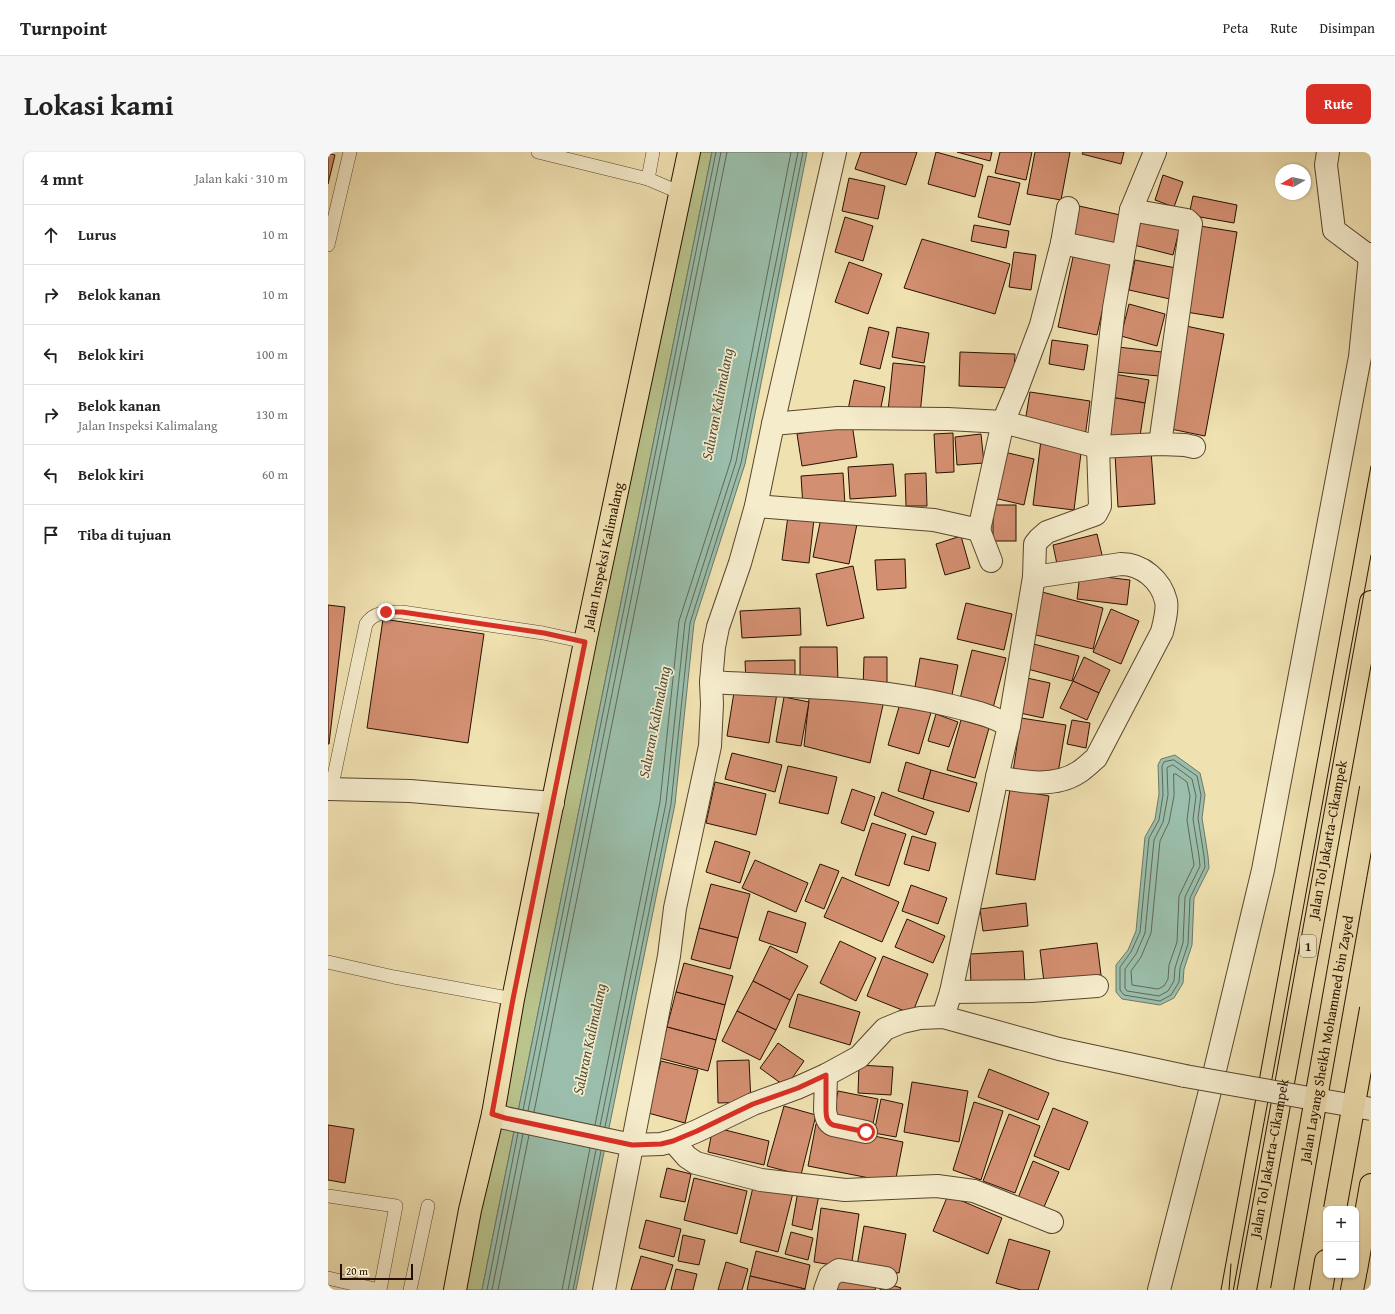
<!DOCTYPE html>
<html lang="id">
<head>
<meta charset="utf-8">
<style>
  :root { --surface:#fff; --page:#f6f6f6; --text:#222; --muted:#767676; --line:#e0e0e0; --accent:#d93025 }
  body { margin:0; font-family:"Gentium Book Plus",serif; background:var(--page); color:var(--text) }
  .controls { position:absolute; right:12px; bottom:12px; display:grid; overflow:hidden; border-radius:8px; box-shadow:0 1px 3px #0004 }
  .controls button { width:36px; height:36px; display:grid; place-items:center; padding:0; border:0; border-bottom:1px solid var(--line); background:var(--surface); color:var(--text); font:20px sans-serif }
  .compass { position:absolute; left:947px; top:12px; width:36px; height:36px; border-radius:50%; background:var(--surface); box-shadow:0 1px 3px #0004; rotate:261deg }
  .scale { position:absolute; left:12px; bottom:10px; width:73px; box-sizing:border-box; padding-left:4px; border:2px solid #281101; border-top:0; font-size:11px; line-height:14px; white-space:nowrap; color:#281101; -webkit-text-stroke:3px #f5eccc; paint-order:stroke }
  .stop { position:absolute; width:12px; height:12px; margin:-9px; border:3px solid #d93025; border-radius:50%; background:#fff }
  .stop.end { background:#d93025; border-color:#fff; box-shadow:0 1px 4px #0008 }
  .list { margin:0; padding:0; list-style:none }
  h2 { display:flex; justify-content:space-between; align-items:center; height:52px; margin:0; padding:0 16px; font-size:17px }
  h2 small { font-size:13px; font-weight:400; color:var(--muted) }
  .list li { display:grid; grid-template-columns:26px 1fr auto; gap:12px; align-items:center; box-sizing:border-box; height:60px; padding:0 16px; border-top:1px solid var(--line) }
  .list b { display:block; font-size:15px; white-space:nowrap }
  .list p { margin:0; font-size:13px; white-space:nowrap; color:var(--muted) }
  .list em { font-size:13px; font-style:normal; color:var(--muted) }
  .icon { flex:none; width:22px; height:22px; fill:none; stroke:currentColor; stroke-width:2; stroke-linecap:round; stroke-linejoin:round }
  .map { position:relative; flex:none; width:1043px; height:1138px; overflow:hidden; border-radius:8px }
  header { display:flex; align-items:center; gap:24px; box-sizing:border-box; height:56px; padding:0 20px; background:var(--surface); border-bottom:1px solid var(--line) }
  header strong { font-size:19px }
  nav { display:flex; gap:22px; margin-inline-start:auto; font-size:14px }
  .intro { display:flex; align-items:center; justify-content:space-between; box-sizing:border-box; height:96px; padding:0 24px }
  h1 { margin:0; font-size:28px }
  .button { padding:10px 18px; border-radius:8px; background:var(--accent); color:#fff; font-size:14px; font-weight:700 }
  main { display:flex; gap:24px; padding:0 24px }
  aside { flex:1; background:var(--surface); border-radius:8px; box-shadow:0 1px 3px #0004 }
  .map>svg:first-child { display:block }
  .green { fill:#b9c38c; stroke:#706a46 }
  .water { fill:#9abeab; stroke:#6c7967 }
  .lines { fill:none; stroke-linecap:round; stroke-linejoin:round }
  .shore { stroke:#616856; stroke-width:1 }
  .building { fill:#d38f71; stroke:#281101 }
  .lane-casing { stroke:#5a452d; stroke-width:14 }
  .street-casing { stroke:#5a452d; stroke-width:24 }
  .primary-casing { stroke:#281101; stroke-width:24 }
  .highway-casing { stroke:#281101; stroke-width:24 }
  .lane { stroke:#f5eccc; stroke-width:13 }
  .street { stroke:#f5eccc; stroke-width:22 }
  .primary { stroke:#f0e1b1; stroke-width:22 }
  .highway { stroke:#f0e1b1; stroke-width:22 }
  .tram { stroke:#281101; stroke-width:1 }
  .street-bridge-casing { stroke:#5a452d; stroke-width:24; stroke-linecap:butt }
  .highway-bridge-casing { stroke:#281101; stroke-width:24; stroke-linecap:butt }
  .street-bridge { stroke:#f5eccc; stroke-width:22 }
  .highway-bridge { stroke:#f0e1b1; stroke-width:22 }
  .route { stroke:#d93025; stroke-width:5 }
  .labels { text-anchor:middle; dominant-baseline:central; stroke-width:3.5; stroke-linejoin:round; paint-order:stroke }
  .shield { fill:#f5eccc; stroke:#66533e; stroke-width:1 }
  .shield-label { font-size:13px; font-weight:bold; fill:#281101 }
  .street-label { font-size:14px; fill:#281101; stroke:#f5eccc }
  .water-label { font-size:15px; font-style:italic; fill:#504e3c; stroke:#f5eccc }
</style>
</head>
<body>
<header>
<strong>Turnpoint</strong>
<nav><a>Peta</a><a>Rute</a><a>Disimpan</a></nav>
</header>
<div class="intro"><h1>Lokasi kami</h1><a class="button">Rute</a></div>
<main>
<aside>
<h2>4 mnt<small>Jalan kaki · 310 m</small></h2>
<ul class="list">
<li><svg class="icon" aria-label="ahead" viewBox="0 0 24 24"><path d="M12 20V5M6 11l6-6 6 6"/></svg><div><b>Lurus</b></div><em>10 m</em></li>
<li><svg class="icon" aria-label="right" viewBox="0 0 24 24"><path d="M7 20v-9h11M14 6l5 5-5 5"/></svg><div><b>Belok kanan</b></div><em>10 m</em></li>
<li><svg class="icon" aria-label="left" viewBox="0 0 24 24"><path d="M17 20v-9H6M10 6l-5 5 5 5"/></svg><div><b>Belok kiri</b></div><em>100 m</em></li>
<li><svg class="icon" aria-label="right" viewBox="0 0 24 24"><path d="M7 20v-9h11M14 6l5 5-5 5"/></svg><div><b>Belok kanan</b><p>Jalan Inspeksi Kalimalang</p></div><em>130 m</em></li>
<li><svg class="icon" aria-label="left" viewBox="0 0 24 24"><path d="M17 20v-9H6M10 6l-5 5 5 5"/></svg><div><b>Belok kiri</b></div><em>60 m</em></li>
<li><svg class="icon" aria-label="arrive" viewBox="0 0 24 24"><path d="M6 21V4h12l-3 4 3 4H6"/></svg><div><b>Tiba di tujuan</b></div></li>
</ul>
</aside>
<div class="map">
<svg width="1043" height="1138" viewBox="0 0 1043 1138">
  <rect width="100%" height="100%" fill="#f0e1b1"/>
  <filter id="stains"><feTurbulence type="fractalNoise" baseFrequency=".005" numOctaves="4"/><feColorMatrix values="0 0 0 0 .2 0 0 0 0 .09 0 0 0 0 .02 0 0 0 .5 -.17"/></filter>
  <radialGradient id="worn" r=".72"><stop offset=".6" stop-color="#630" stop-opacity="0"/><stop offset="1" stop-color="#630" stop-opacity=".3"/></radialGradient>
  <polygon class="green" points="360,0 384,0 154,1138 127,1138"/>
  <g class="water">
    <polygon points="384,0 479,0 417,312 366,471 347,652 248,1138 154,1138"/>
    <polygon points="847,603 872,621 877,643 874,666 880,704 881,716 866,746 864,793 856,817 855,831 846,846 832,853 794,847 788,840 788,813 800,798 808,779 817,685 827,667 831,642 830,613 833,607"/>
  </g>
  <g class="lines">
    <g class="shore">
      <polygon points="846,608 869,624 873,643 870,666 876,704 877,715 862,746 860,792 852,816 851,830 843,843 832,849 796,843 792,838 792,815 803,800 812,780 821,686 831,668 835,643 834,614 836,610"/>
      <polygon points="845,613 864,627 868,644 865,667 871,704 872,714 857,745 855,791 847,816 846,829 840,839 831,844 799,839 797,836 797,817 808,802 817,781 826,688 835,670 840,643 839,616"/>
      <polygon points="846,622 848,622 859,630 862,644 859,668 866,713 851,744 849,790 841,813 840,827 836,834 830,837 804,833 803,819 813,805 823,781 832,689 841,670 846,644"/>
      <polyline points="195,958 388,0"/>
      <polyline points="200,959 393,0"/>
      <polyline points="206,960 399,0"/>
      <polyline points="267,973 332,650 351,469 403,308 463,0"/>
      <polyline points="272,974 338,651 357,470 408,310 470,0"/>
      <polyline points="277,975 343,652 362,471 413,311 475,0"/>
      <polyline points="159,1138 190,981"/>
      <polyline points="164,1138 195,982"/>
      <polyline points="170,1138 201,983"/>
      <polyline points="234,1138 262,996"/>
      <polyline points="240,1138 268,998"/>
      <polyline points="245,1138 273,999"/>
    </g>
  </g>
  <g class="building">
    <polygon points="533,0 589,0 578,33 527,17"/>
    <polygon points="608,0 655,13 647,45 600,32"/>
    <polygon points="629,0 664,0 662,9"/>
    <polygon points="672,0 704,0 698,28 667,21"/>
    <polygon points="707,0 742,0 733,48 699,42"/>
    <polygon points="755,0 796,0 793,12 754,2"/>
    <polygon points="0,1 7,3 0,32"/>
    <polygon points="835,23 855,30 846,55 827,48"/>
    <polygon points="660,24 692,31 682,73 650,65"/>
    <polygon points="521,26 557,34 550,67 514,59"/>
    <polygon points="865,44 909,53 906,71 861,63"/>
    <polygon points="751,54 797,64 790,98 744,88"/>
    <polygon points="809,64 852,75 845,103 802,92"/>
    <polygon points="517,65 545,74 535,109 507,100"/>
    <polygon points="646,73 681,79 678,96 643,89"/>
    <polygon points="872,74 909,80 895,166 858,160"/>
    <polygon points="594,87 682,112 667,162 576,136"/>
    <polygon points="747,96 786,105 769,183 730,175"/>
    <polygon points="686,100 708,103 703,138 681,135"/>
    <polygon points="807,108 848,116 842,147 801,138"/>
    <polygon points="521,110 554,122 540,162 507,150"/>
    <polygon points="801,152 837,162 829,194 793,184"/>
    <polygon points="858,174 896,182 877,284 838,276"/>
    <polygon points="541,175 561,180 552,217 532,212"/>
    <polygon points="569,175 601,181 596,211 564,205"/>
    <polygon points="724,188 760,193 756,218 721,212"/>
    <polygon points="790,195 834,200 831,224 787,220"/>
    <polygon points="632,200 687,202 685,236 631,234"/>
    <polygon points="565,211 597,214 592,262 560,259"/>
    <polygon points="786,222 821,228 817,251 782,245"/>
    <polygon points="526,228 557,235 551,265 520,258"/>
    <polygon points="702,240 762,249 757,285 696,276"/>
    <polygon points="782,245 817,251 811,291 775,286"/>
    <polygon points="524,272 529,305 474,314 469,282"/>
    <polygon points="625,281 626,320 608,321 606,282"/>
    <polygon points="653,282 656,311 629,313 627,285"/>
    <polygon points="713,288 754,293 746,358 705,353"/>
    <polygon points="823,299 827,352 790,355 787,302"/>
    <polygon points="676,300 706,307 696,353 666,346"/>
    <polygon points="565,312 568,344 522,347 520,315"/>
    <polygon points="515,321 517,353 475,355 473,324"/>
    <polygon points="598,321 599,354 578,354 577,322"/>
    <rect x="665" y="353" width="23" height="36"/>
    <polygon points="460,364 486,367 481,411 454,408"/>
    <polygon points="493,366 529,372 521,412 485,405"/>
    <polygon points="769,382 775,407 730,417 725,393"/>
    <polygon points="633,384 642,416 617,423 608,392"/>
    <polygon points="577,407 578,436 549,438 547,408"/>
    <polygon points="525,414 536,466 499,474 488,422"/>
    <polygon points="752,422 802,428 799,453 749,447"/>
    <polygon points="714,440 775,456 765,497 704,482"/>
    <polygon points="638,451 684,462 676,498 629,487"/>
    <polygon points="0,453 17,455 1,592 0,592"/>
    <polygon points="472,456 473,483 414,486 412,459"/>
    <polygon points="783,457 811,469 793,512 765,500"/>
    <polygon points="55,467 156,482 140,591 39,576"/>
    <polygon points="702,491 751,504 744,529 696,516"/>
    <polygon points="472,495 509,495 510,530 472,530"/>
    <polygon points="644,498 678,506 664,560 631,551"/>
    <polygon points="536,505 559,505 559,537 535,537"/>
    <polygon points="756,505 782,518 771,541 745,529"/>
    <polygon points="592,506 630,513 623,548 586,541"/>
    <polygon points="467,508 467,529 418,530 417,509"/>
    <polygon points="699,526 722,531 715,566 692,561"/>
    <polygon points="745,529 771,541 759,568 732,556"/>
    <polygon points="407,534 449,541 441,591 399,584"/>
    <polygon points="482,538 557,544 542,611 476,594"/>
    <polygon points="456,545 481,550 473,594 448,590"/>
    <polygon points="573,548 604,557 591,602 560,593"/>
    <polygon points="608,562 630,570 621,595 600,589"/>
    <polygon points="693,566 738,573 729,627 685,620"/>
    <polygon points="633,568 661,576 647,626 619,618"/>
    <polygon points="744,568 762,571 758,596 739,592"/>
    <polygon points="404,601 454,613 447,640 397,627"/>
    <polygon points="578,610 603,618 595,647 570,639"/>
    <polygon points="460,614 509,625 500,662 451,651"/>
    <polygon points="603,618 649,631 641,660 595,647"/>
    <polygon points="387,630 438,642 428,683 378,671"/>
    <polygon points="524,637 547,645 536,679 513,671"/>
    <polygon points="682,637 721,644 707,728 668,722"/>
    <polygon points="554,640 606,660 598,683 546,663"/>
    <polygon points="544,671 578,682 561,734 527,723"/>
    <polygon points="584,684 608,691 601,719 576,712"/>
    <polygon points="387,689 422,700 412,731 378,720"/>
    <polygon points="427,708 480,731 468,760 414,736"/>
    <polygon points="492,712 511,719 496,757 477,749"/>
    <polygon points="514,725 571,750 554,790 496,765"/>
    <polygon points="383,732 422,742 410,786 371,776"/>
    <polygon points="583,733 619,746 610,772 574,759"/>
    <polygon points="698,751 700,774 655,779 652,757"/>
    <polygon points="440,759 478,771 469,801 431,788"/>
    <polygon points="579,767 617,784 605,811 567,795"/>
    <polygon points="371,776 410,786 402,817 363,807"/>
    <polygon points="512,789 548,806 528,849 492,831"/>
    <polygon points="769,791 773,823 716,830 712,798"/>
    <polygon points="442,794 480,814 462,848 425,829"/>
    <polygon points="695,799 697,832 643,835 642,802"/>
    <polygon points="555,804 600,822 584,862 539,844"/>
    <polygon points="356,811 405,824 397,853 348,840"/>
    <polygon points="425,829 462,848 448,878 409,859"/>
    <polygon points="348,840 397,853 388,888 339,875"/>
    <polygon points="470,842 532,860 522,893 461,875"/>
    <polygon points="409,859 448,878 432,908 394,889"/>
    <polygon points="339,875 388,888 380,919 331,906"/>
    <polygon points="450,891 476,909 458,935 432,916"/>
    <polygon points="421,908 423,950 390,951 389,909"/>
    <polygon points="333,909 370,918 357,971 320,961"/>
    <polygon points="531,913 565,915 563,943 530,941"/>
    <polygon points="661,917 721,941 710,968 650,945"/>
    <polygon points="584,930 640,939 631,990 576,980"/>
    <polygon points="510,939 550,947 544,977 504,969"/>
    <polygon points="553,947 575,952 568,985 546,981"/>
    <polygon points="646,950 675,959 653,1028 625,1018"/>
    <polygon points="456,954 488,963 473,1023 439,1014"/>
    <polygon points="725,956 760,970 741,1018 706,1004"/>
    <polygon points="681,962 712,974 687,1041 655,1029"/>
    <polygon points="488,972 575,990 567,1031 480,1014"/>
    <polygon points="0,973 26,977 17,1031 0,1028"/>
    <polygon points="385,975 441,989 436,1013 380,1000"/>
    <polygon points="705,1009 731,1020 713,1062 688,1051"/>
    <polygon points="339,1016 363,1022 357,1050 332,1045"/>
    <polygon points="366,1026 419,1039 409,1082 356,1068"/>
    <polygon points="426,1031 465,1041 450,1100 412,1090"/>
    <polygon points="470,1039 491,1043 484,1078 464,1073"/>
    <polygon points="620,1043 674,1066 660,1102 605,1079"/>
    <polygon points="493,1056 531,1062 523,1116 486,1110"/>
    <polygon points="318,1068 353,1077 346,1105 311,1096"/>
    <polygon points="536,1074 578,1082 571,1121 529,1114"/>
    <polygon points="463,1080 485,1086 480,1108 457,1102"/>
    <polygon points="355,1083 377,1088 371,1113 350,1109"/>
    <polygon points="681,1087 722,1099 710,1138 693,1138 668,1131"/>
    <polygon points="428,1099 482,1113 477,1137 422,1124"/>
    <polygon points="313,1104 345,1113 337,1138 303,1138"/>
    <polygon points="398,1110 420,1117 414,1138 390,1138"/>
    <polygon points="348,1117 369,1122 365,1138 343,1138"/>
    <polygon points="512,1119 549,1130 547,1138 507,1138"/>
    <polygon points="422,1124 477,1137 477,1138 419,1138"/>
    <polygon points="555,1130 573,1136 572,1138 552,1138"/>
  </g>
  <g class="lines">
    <g class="lane-casing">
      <g id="lane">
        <polyline points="210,0 320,27 353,41"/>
        <polyline points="320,27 325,0"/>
        <polyline points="0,93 22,0"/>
        <path d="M3 638 38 472C46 459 60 460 74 460L215 481 257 490"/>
        <polyline points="0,810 66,825 185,847"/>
        <polyline points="0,1044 68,1054 52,1138"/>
        <polyline points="0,1126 51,1138"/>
        <polyline points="82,1138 100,1054"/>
      </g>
    </g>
    <g class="street-casing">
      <g id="street">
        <polyline points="1000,0 998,13 1006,78 1042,105 1043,102"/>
        <polyline points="803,58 859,68 863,72 832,292"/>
        <polyline points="734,91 795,104"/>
        <polyline points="445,272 510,266 620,267 675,270 770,295 832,292 857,293 866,295"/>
        <polyline points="428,354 606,368 651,378 663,409"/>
        <polyline points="651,378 675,270 689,237 713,173 734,91 740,56"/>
        <path d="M383 530C464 535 546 534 624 554 644 559 664 563 681 574L669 625 623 840 615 865"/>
        <polyline points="681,574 706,425 707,392 711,387 719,380 763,364 768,362 772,354 770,295 786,156 803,58 827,0"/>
        <path d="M669 625C696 630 727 636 751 620 757 616 763 610 768 606L834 480C836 471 840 458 838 449 833 428 814 412 793 412L706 425"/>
        <polyline points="0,637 82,639 225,651"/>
        <polyline points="623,840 703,839 769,834"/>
        <path d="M498 923 497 958C498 965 499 970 505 973L538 980"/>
        <polyline points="165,962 177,966 304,993 333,992 345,989 369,979 425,952 469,936 498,923 531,905 557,877 574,870 592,866 615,865 731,897 857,924"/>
        <polyline points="345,989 359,1005 368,1011 433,1028 517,1038 609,1034 646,1039 724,1070"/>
        <polyline points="276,1138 341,804 347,756 382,594 384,552 383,530 386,495 390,475 412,411 428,354 445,272 507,0"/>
        <polyline points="497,1138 502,1124 511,1118 558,1126"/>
        <polyline points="831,1138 881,943 935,718 1032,205 1042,105"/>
      </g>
    </g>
    <g class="primary-casing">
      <g id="primary">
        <path id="s1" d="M127 1138 142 1058 165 962 185 847 257 490 361 0"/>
      </g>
    </g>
    <g class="highway-casing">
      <g id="highway">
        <polyline points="1028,1118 1043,1033"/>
        <path id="s2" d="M917 1138 1043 450"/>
        <polyline points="993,1138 998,1109"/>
        <polyline points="1024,1138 1027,1123"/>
      </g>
    </g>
    <use href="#lane" class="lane"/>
    <use href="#street" class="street"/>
    <use href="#primary" class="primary"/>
    <use href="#highway" class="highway"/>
    <g class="tram">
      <polyline points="893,1138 1043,314"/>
      <polyline points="901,1138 903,1112"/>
      <polyline points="909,1138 1043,403"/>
    </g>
    <g class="street-bridge-casing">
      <polyline id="street-bridge" points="857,924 1043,957"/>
    </g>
    <g class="highway-bridge-casing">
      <g id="highway-bridge">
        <polyline points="1007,1057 1043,857"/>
        <path id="s3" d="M954 1138 1043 636"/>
      </g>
    </g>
    <use href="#street-bridge" class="street-bridge"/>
    <use href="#highway-bridge" class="highway-bridge"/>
  </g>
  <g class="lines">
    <path class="route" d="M58 460H74L216 481 257 490 185 847 164 962 177 966 304 993 333 992 345 989 369 979 425 952 470 936 498 923V958C498 965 499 970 505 973L538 980"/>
  </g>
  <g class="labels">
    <rect class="shield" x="972" y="783" width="16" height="22" rx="3"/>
    <g class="shield-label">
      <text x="980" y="794">1</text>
    </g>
    <g class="street-label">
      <text stroke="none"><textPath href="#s1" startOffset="749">Jalan Inspeksi Kalimalang</textPath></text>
      <text stroke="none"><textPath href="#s2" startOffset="458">Jalan Tol Jakarta–Cikampek</textPath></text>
      <text stroke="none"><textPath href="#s3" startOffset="255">Jalan Layang Sheikh Mohammed bin Zayed</textPath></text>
      <text stroke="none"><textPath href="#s2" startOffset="134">Jalan Tol Jakarta–Cikampek</textPath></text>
    </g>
    <g class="water-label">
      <text transform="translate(389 252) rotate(-79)">Saluran Kalimalang</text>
      <text transform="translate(326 570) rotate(-79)">Saluran Kalimalang</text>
      <text transform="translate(261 887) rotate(-78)">Saluran Kalimalang</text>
    </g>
  </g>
  <rect width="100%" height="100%" filter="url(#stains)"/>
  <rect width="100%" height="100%" fill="url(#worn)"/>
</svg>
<div class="controls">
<button>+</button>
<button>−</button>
</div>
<svg class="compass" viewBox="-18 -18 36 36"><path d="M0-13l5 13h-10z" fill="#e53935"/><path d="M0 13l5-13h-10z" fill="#767676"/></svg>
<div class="scale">20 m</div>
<div class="stop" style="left:538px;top:980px"></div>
<div class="stop end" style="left:58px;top:460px"></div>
</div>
</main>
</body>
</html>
